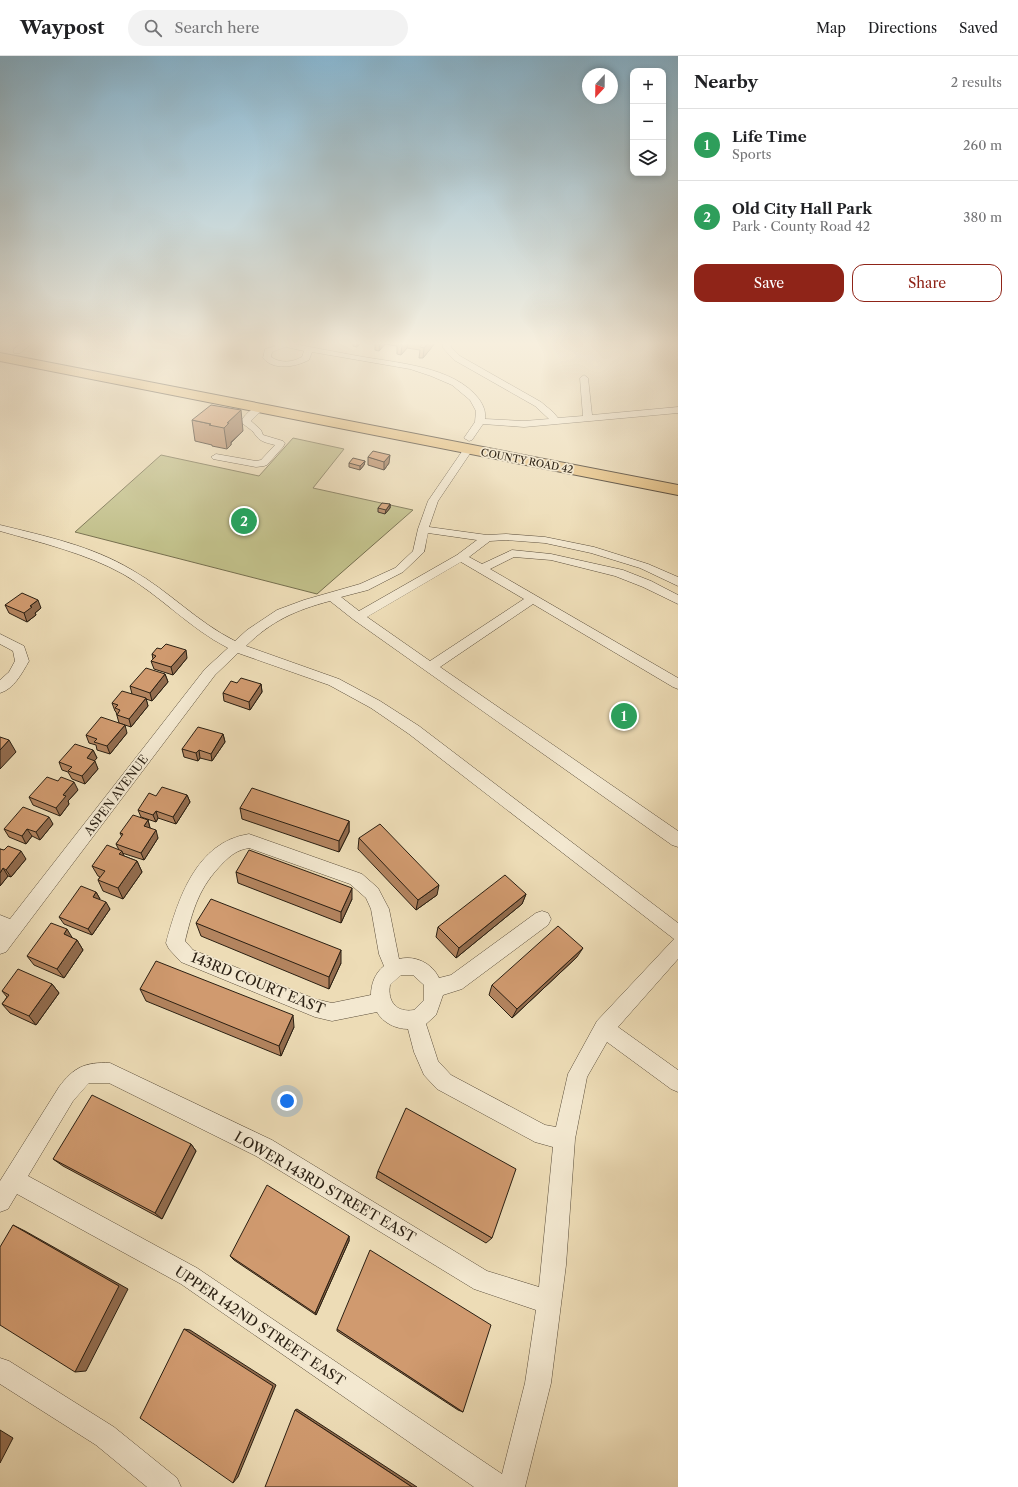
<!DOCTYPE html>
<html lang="en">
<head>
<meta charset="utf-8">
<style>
  :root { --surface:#fff; --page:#f2f2f2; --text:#202124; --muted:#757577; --line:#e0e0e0; --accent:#8f2418 }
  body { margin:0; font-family:"Libre Caslon Text",serif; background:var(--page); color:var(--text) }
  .controls { position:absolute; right:12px; top:12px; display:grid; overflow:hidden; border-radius:8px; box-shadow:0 2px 6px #0003 }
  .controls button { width:36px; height:36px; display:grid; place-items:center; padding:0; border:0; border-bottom:1px solid var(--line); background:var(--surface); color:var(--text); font:20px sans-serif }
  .compass { position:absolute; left:582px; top:12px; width:36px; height:36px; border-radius:50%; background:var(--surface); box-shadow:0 2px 6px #0003; rotate:202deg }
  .you { position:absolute; left:287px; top:1045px; width:14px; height:14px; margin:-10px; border:3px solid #fff; border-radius:50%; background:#1a73e8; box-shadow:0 0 0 6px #1a73e833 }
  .badge { display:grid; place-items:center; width:26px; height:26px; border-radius:50%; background:var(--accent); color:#fff; font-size:13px; font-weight:700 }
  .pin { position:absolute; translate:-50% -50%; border:2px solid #fff; box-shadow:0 1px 4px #0006 }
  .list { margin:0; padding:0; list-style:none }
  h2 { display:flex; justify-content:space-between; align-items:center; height:52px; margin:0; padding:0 16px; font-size:17px }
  h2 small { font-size:13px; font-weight:400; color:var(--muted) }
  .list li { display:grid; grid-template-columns:26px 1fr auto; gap:12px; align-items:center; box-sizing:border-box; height:72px; padding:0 16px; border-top:1px solid var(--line) }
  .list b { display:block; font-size:15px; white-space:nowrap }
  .list p { margin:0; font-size:13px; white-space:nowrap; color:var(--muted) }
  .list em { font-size:13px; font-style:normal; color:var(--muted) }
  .actions { display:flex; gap:8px; padding:12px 16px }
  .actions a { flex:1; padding:9px 0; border:1px solid var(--accent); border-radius:12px; text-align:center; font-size:14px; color:var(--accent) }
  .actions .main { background:var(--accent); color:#fff }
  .icon { flex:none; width:22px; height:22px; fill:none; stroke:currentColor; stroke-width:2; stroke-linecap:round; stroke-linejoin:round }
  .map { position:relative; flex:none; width:678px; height:1431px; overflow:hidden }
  header { display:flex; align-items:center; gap:24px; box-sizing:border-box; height:56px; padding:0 20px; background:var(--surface); border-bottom:1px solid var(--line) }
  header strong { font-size:19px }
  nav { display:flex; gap:22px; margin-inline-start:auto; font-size:14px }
  .search { width:280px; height:36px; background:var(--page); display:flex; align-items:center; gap:10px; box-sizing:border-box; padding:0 14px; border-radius:22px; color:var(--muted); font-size:15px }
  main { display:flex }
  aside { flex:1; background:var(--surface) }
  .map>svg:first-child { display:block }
  .green { fill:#c0be88; stroke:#756e4d }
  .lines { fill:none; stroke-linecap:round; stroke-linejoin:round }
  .minor-casing { stroke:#5b4e3b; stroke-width:1 }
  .highway-casing { stroke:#2a1f12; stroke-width:2 }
  .minor { fill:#f3e8d0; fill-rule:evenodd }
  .highway { fill:#e6be7b; fill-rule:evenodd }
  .wall { fill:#b3845f; stroke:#2a1f12 }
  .shaded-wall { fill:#926c4e; stroke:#2a1f12 }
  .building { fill:#d09a6f; stroke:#2a1f12 }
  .labels { text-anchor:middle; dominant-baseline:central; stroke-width:3.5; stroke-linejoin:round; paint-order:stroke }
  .far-street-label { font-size:10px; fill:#2a1f12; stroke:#f3e8d0 }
  .street-label { font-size:12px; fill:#2a1f12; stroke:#f3e8d0 }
  .near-street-label { font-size:14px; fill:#2a1f12; stroke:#f3e8d0 }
</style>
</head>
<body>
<header>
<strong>Waypost</strong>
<div class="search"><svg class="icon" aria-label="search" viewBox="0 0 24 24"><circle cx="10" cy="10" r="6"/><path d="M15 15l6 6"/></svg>Search here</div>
<nav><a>Map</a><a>Directions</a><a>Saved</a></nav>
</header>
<main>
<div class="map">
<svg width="678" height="1431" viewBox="0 0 678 1431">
  <rect width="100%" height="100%" fill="#eddcb6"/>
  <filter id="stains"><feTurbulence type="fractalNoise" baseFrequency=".005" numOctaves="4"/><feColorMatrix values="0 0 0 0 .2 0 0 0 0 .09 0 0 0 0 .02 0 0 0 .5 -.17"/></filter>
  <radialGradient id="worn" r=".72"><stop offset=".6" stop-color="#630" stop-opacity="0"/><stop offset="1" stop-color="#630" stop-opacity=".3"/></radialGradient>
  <polygon class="green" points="293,382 344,393 313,432 413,454 317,538 75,476 161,399 259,420"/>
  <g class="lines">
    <g class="minor-casing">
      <g id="minor">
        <polygon points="24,286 34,286 20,297 14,297 14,293"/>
        <path d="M265 286H283C308 291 333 295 358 300 396 307 454 310 479 343 483 349 486 355 485 363L524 365 549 363 535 350 454 304 443 292V286H451V291L460 300 541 346 553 356 558 362 583 360 580 322 584 319 588 322 592 359 678 351V357L524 371 483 368 472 384 469 385 464 382 475 366 476 355 470 344 452 329 431 320 410 313 312 296 309 304C295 311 274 315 263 302L265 293 276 290ZM286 291 304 295 302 301C293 306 281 308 271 301L272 296Z"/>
        <path d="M260 349 264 352 251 365 261 374 263 379 283 385 285 387 283 391 267 409 264 410 256 411 213 403 211 401 216 398 256 405 261 404 275 389C264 386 260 386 254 377 251 373 245 370 241 366 243 360 253 351 260 349Z"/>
        <path d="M468 390 473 393 438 445 429 471 487 479 506 478 545 481 594 491 648 508 678 521V530L640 512 591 497 545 487 506 484 490 485 469 501 482 508 512 494 551 498 623 514 651 525 678 539V548L643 531 615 520 551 504 514 501 490 513 678 622V633L673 631 533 548 440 611 678 775V791L672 789 354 564 330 545C296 554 271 565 246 590L339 623 380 645 419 670 678 867V903L618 971 678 1014V1036L671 1033 607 986 587 1021 575 1083 566 1209 551 1327 525 1431H474L181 1228 17 1138 8 1153 0 1156V1125L59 1031C74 1011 85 1006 110 1007L272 1084 487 1215 539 1231 553 1091 535 1086 437 1033 424 1019 414 996 408 973C396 973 383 967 377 956L332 965 315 961 181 906 169 893 166 887C178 843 196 786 249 778L362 818 378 832 389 853 399 903C415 899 432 907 439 922L451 919 536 857 542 855 548 857 551 863 548 869 462 933 443 939 436 959 426 968 438 1005 451 1019 545 1069 556 1071 568 1018 597 965 674 883 409 678 371 652 329 629 238 597 215 619 6 896 0 898V859L10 863 205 613 228 592C189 572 160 539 123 518 85 497 42 487 0 475V469C45 480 92 490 132 514 169 535 197 566 235 585L247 574 277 554 304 544 360 528 395 512 413 495 418 473 428 445 465 391ZM428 477 477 484 457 499 359 555 341 541 368 534 403 516 424 496ZM461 506 524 543 430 605 367 561ZM249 792 350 828 366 842 371 853 379 898 384 910C375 917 371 928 371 939L332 947 315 943 193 894 185 885C193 853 199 831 223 807 231 799 237 794 249 792ZM401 919H413L424 929V944L414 954C397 957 387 946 390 929ZM89 1027H109L256 1100 474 1233 536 1254 525 1327 502 1418 197 1212 28 1120 73 1045Z"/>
        <path d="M0 578 24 590 29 605C22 617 14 633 0 637V624L9 616 15 605 13 595 0 588Z"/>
        <polygon points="0,1302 9,1305 114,1371 177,1422 181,1431 147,1431 96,1389 0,1328"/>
      </g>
    </g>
    <g class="highway-casing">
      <polygon id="highway" points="0,297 678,429 678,439 0,305"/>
    </g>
    <use href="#minor" class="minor"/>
    <use href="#highway" class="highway"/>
  </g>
  <g class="wall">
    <polygon points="353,286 362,286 357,291 353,290"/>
    <polygon points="368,286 436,286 423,302 419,302 420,294 407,292 401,299 397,298 397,290 385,288 379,295 375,294 375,287 374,288 368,287"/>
    <polygon points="192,364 243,375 231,387 231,389 227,393 212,390 212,389 195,385"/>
    <polygon points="368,401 389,407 384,414 368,409"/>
    <polygon points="365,405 364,409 360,414 349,411 349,407"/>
    <polygon points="390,448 390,452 385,458 378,456 378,452"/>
    <polygon points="5,549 41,552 35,557 36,559 27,566 9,557"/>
    <polygon points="161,593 187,602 173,619 154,613 151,605 153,603 152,598"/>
    <polygon points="165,618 168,626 152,645 146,643 148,650 131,671 119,667 116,656 115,655 112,647 132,638 130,630"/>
    <polygon points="237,627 261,628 262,636 250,654 224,645 223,637"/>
    <polygon points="127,677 110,698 97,694 96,689 89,687 86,679"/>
    <polygon points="223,678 225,686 212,705 200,702 198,705 184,701 182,693"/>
    <polygon points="93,694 97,702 94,705 98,713 85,728 72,723 68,716 62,714 59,706"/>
    <polygon points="78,734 68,745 69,748 60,760 33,749 29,741"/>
    <polygon points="187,739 190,746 176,768 158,762 156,766 141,761 138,754 156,740"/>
    <polygon points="240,752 349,765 349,776 339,796 242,763"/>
    <polygon points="148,764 150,772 158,782 144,804 122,797 124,800 137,805 142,816 123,843 103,835 98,824 100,821 98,820 92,810 119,794 116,788 122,781 120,777"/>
    <polygon points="53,768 40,784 32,780 26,788 9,781 4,773"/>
    <polygon points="359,782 437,839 416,854 358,793"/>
    <polygon points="0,793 26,803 11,821 8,820 0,830"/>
    <polygon points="236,816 352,843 341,867 238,827"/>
    <polygon points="96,836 100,843 99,843 110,853 92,879 64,868 59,861"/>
    <polygon points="526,838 522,848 456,902 436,881 438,871"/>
    <polygon points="196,867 341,907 329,933 201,880"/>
    <polygon points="72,882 77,884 83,894 64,922 34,909 27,900"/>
    <polygon points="577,901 512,962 489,939 492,929"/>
    <polygon points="52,928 59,937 36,969 10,957 2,948 7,941 2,935"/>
    <polygon points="140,933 294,971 281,1000 146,945"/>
    <polygon points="191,1088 196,1095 162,1163 63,1110 53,1103"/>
    <polygon points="378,1115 492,1182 486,1187 376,1122"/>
    <polygon points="349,1180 349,1185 316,1259 234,1204 230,1200"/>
    <polygon points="337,1273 463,1356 458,1354 337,1275"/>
  </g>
  <g class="shaded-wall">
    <polygon points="357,286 362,286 357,291"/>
    <polygon points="380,286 385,286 385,288 379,295"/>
    <polygon points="404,286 408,286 407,292 401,299 402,288"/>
    <polygon points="429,286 436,286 423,302 424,292"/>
    <polygon points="241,354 243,375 231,386 231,389 227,393 224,372 227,367"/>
    <polygon points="390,399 389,407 384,414 384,406"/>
    <polygon points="365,405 364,409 360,414 360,410"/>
    <polygon points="390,448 390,452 385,458 386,454"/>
    <polygon points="38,544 41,552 35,557 36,559 27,566 24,557 30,550"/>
    <polygon points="186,594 187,602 173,619 171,611"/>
    <polygon points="165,618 168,626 152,645 150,637"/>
    <polygon points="261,628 262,636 250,654 249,646"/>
    <polygon points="146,642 148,650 131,671 129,663"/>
    <polygon points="125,669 127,677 110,698 107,690"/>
    <polygon points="223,678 225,686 212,705 211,698"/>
    <polygon points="9,684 16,696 0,713 0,694"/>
    <polygon points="93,694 97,702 90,710 87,702"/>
    <polygon points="199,694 200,702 198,705 196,697"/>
    <polygon points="95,705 98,713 85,728 82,720"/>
    <polygon points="74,726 78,734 68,745 69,748 60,760 56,752 63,739"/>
    <polygon points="187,739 190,746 176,768 173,761"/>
    <polygon points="156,755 158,762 156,766 153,759"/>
    <polygon points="49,761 53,768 40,784 36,776"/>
    <polygon points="148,764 150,772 146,777 144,770"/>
    <polygon points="349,765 349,776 339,796 339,785"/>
    <polygon points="27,773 32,780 26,788 22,780"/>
    <polygon points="156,774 158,782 144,804 141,797"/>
    <polygon points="21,795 26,803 11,821 6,814"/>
    <polygon points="122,795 126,806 119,798"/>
    <polygon points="137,805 142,816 123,843 118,832"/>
    <polygon points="3,812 8,820 0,830 0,817"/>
    <polygon points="439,829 437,839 416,854 418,844"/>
    <polygon points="352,832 352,843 341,867 341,856"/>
    <polygon points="96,836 100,843 96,848 93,841"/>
    <polygon points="526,838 522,848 456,902 459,892"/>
    <polygon points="106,846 110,853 92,879 88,873"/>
    <polygon points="67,873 73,883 64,878"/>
    <polygon points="77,884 83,894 64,922 57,913"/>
    <polygon points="583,892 577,901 512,962 517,953"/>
    <polygon points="341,894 341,907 329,933 329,921"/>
    <polygon points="52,928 59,937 36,969 29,960"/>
    <polygon points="293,959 294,971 281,1000 279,990"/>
    <polygon points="191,1088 196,1095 162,1163 155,1157"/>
    <polygon points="13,1169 25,1175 128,1233 86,1315 75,1316"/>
    <polygon points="349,1180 349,1185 316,1259 315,1257"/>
    <polygon points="184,1273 190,1274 276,1329 238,1421 233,1427"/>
    <polygon points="297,1353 417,1431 412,1431 295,1354"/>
    <polygon points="0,1374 13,1382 0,1407"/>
  </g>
  <g class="building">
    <polygon points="398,286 404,286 402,288 397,287"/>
    <polygon points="424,286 429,286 424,292 420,291"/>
    <polygon points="211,349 241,354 227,367 229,367 224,372 209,369 211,368 192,364"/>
    <polygon points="373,395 390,399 384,406 368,401"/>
    <polygon points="353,402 365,405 360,410 349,407"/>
    <polygon points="382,447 390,448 386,454 378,452"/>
    <polygon points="22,537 38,544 30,550 32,551 24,557 5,549"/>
    <polygon points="166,588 186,594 171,611 151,605 156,600 152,598 157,592 161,593"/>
    <polygon points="146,612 165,618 150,637 130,630"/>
    <polygon points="241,622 261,628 249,646 223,637 231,625 237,627"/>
    <polygon points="122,635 146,642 129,663 117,659 120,654 115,652 118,649 112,647"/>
    <polygon points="101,661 125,669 107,690 94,686 97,683 86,679"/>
    <polygon points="198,671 223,678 211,698 199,694 196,697 182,693"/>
    <polygon points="0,681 9,684 0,694"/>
    <polygon points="75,688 93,694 87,702 95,705 82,720 68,715 72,711 59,706"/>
    <polygon points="47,721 58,725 61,721 74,726 63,739 66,740 56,752 29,741"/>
    <polygon points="162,731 187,739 173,761 156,755 153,759 138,754 149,737 156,740"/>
    <polygon points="252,732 349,765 339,785 240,752"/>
    <polygon points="23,751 49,761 36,776 27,773 22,780 4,773"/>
    <polygon points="133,759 148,764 144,770 156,774 141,797 116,788 123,778 120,777"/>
    <polygon points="380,768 439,829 418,844 359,782"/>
    <polygon points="107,789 122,795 119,798 137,805 118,832 98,824 105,815 92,810"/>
    <polygon points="8,790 21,795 6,814 3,812 0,817 0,793 4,794"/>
    <polygon points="249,794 352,832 341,856 236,816"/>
    <polygon points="505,819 526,838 459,892 438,871"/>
    <polygon points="81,830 96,836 93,841 106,846 88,873 59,861"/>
    <polygon points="211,843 341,894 329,921 196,867"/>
    <polygon points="51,867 67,873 64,878 77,884 57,913 27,900"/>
    <polygon points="558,870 583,892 517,953 492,929"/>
    <polygon points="156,905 293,959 279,990 140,933"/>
    <polygon points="18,913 52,928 29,960 2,948 9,939 2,935"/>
    <polygon points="92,1039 191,1088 155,1157 53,1103"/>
    <polygon points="406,1052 516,1113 492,1182 378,1115"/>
    <polygon points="267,1129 349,1180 315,1257 230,1200"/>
    <polygon points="13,1169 119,1230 75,1316 0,1269 0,1191"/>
    <polygon points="370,1194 491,1269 463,1356 337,1273"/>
    <polygon points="184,1273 273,1330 233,1427 140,1362"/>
    <polygon points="295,1354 412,1431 265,1431"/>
  </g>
  <linearGradient id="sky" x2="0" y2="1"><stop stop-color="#88b7d2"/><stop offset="0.59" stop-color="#f7efde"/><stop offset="1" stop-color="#f7efde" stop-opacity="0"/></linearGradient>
  <rect width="678" height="487" fill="url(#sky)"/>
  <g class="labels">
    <g class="far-street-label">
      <text transform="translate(527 405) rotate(11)">COUNTY ROAD 42</text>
    </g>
    <g class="street-label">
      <text transform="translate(116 739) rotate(-53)">ASPEN AVENUE</text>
    </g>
    <g class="near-street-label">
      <text transform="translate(258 927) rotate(22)">143RD COURT EAST</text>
      <text transform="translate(325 1131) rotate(30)">LOWER 143RD STREET EAST</text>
      <text transform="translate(260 1270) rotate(34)">UPPER 142ND STREET EAST</text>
    </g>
  </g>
  <rect width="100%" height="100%" filter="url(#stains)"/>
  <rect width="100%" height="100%" fill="url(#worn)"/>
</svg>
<div class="controls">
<button>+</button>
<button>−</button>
<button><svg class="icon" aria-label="layers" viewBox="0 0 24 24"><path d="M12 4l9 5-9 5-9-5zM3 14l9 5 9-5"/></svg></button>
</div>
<svg class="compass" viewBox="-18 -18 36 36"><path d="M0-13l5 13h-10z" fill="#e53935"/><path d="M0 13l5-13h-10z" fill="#757577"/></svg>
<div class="you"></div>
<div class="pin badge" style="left:624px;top:660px;background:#2e9e5b">1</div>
<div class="pin badge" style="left:244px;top:465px;background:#2e9e5b">2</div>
</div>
<aside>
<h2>Nearby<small>2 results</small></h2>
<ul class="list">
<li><span class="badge" style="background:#2e9e5b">1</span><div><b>Life Time</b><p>Sports</p></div><em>260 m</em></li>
<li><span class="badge" style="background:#2e9e5b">2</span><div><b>Old City Hall Park</b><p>Park · County Road 42</p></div><em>380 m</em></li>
</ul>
<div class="actions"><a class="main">Save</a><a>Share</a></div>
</aside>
</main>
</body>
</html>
